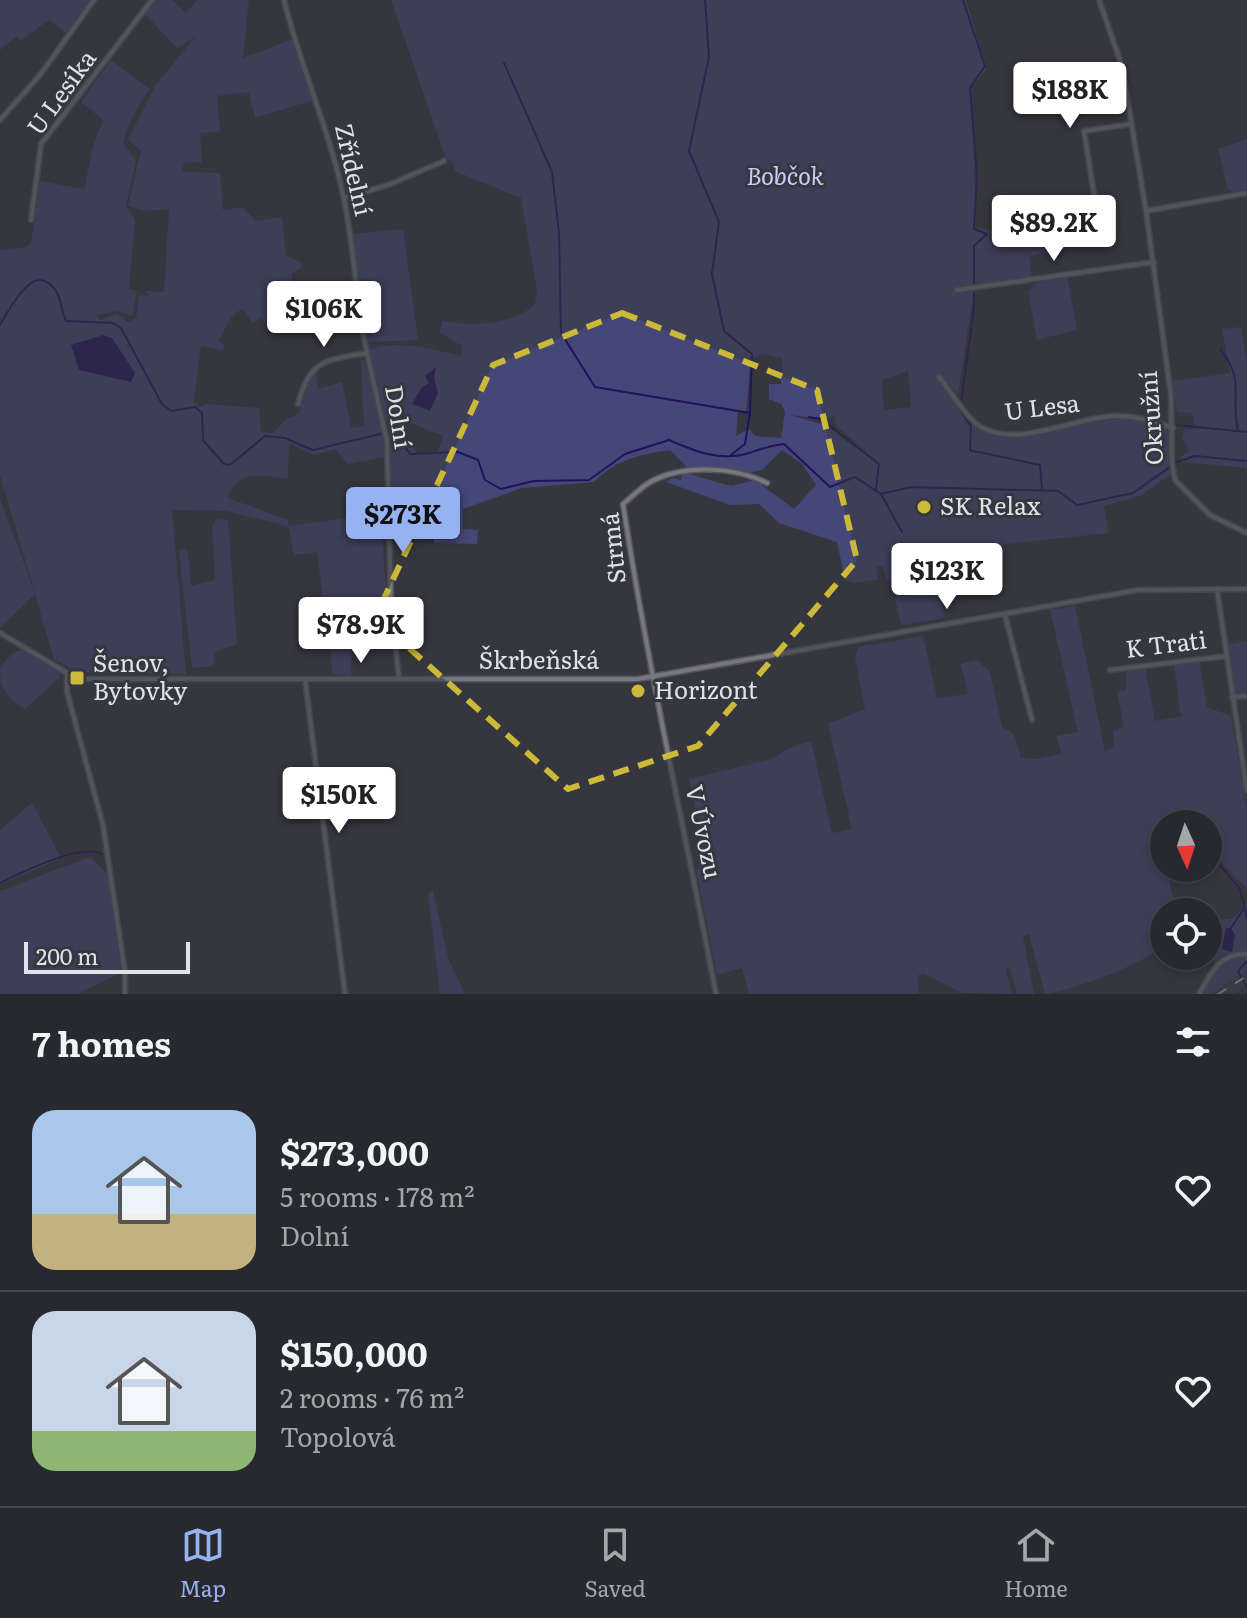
<!DOCTYPE html>
<html lang="en">
<head>
<meta charset="utf-8">
<style>
  :root { --surface:#28292e; --page:#34353a; --text:#f1f3f6; --muted:#a5a6aa; --line:#44454a; --accent:#95b2f1 }
  body { margin:0; font-family:Literata,serif; background:var(--page); color:var(--text); height:100vh; display:flex; flex-direction:column; font-size:30px; white-space:nowrap }
  * { box-sizing:border-box; margin:0 }
  p { font-size:26px; color:var(--muted) }
  .icon { flex:none; width:44px; height:44px; fill:none; stroke:currentColor; stroke-width:2; stroke-linecap:round; stroke-linejoin:round }
  .map { position:relative; height:994px; overflow:hidden }
  .details { display:flex; flex-direction:column; background:var(--surface); flex:1 }
  .details>* { flex:none }
  .needle { width:52px; rotate:177deg }
  .tools { position:absolute; left:1150px; top:810px; display:grid; gap:16px }
  .tools a { display:grid; place-items:center; width:72px; height:72px; border-radius:50%; background:var(--surface); box-shadow:0 4px 12px #0003,0 0 0 2px var(--line); font-size:40px }
  .scale { position:absolute; left:24px; bottom:20px; width:166px; box-sizing:border-box; padding-left:8px; border:4px solid #e1e2e7; border-top:0; font-size:22px; line-height:28px; white-space:nowrap; color:#e1e2e7; -webkit-text-stroke:6px #36373e; paint-order:stroke }
  .price { position:absolute; translate:-50% -68px; padding:0 18px; border-radius:8px; background:#fff; color:#222; font-size:26px; line-height:52px; filter:drop-shadow(0 2px 4px #0008) }
  .price::after { content:''; position:absolute; left:50%; top:48px; width:24px; height:18px; margin-left:-12px; background:inherit; clip-path:polygon(0 0,100% 0,50% 100%) }
  .price.selected { background:var(--accent); color:#111 }
  ul { padding:0; list-style:none }
  li { display:flex; align-items:center; gap:24px; height:200px; padding:0 32px }
  li+li { border-top:2px solid var(--line) }
  li span { display:grid; place-items:center; flex:none; width:224px; height:160px; border-radius:24px; color:#555 }
  li>.icon { margin-inline-start:auto }
  span .icon { width:96px; height:96px; fill:#fffc; stroke-width:1 }
  li b { font-size:34px }
  h2 { display:flex; justify-content:space-between; align-items:center; height:96px; padding:0 32px; font-size:34px }
  .dock { display:flex; justify-content:space-around; align-items:center; height:112px; border-top:2px solid var(--line); background:var(--surface); font-size:22px; color:var(--muted) }
  .dock a { display:grid; justify-items:center; gap:4px }
  .dock .selected { color:var(--accent) }
  .map>svg:first-child { display:block }
  .built { fill:#3f414e }
  .green { fill:#454778; fill-rule:evenodd }
  .water { fill:#1f135e }
  .lines { fill:none; stroke-linecap:round; stroke-linejoin:round }
  .stream { stroke:#1f135e; stroke-width:2 }
  .minor-casing { stroke:#55555b; stroke-width:7 }
  .minor { stroke:#76777f; stroke-width:4 }
  .rail { stroke:#b1b2b8; stroke-width:2; stroke-dasharray:10 10; stroke-linecap:butt }
  .marked { fill:none; stroke:#ccb938; stroke-width:6; stroke-dasharray:16 10; stroke-linejoin:round }
  .poi-dot { fill:#ccb938; stroke:#36373e; stroke-width:3 }
  .labels { text-anchor:middle; stroke-width:6; stroke-linejoin:round; paint-order:stroke }
  .street-label { font-size:24px; fill:#e1e2e7; stroke:#36373e }
  .park-label { font-size:24px; font-style:italic; fill:#c7cbf8; stroke:#36373e }
  .poi-label { font-size:24px; fill:#e1e2e7; stroke:#36373e; text-anchor:start }
</style>
</head>
<body>
<div class="map">
<svg width="1247" height="994" viewBox="0 0 1247 994">
  <rect width="100%" height="100%" fill="#36373e"/>
  <path class="built" d="M1247 970V986L1243 988 1234 994H1210Z"/>
  <path class="green" d="M0 0H90L68 34 49 20 21 40 17 36 0 50Z
    M154 0H172L186 13 197 0H249L243 58 293 39 315 97 314 100 255 118 249 92 217 96 220 131 200 133 202 162 184 163 182 172 220 173 223 210 242 207 256 221 282 217 286 256 301 262V268L291 274 298 312 287 314V331L271 333 260 317 253 323 242 309C229 316 226 327 219 341L225 346 222 350 201 346 194 402 201 407 205 404 259 408 261 432 273 433 285 420 299 414 308 378 316 370 318 389 342 382 351 428 364 426 361 360 370 363 369 350C399 339 431 349 461 356L462 346 439 332 443 320C467 328 517 324 535 304L537 291 521 198 455 171 453 162 446 158 391 0H966L987 69 972 87 976 228 988 229 990 240 1028 231 1058 217 1065 248 1029 256 1032 280 982 286 973 296 958 394 942 377 936 378 958 403 967 425 971 424C1032 463 1110 391 1171 433V474L1140 496 1104 506 1109 533 989 546 955 556 956 564 946 569 953 578 944 580 939 586 945 618 901 625 891 581H887L883 566 876 567 878 579 855 583 845 580 837 542 779 523 759 504 730 505 666 482 672 478 681 480 682 472 731 486 755 480 794 509 816 485 802 464 782 450 762 470 748 473 687 467 670 450C638 455 617 459 594 482L522 488 463 509V529L478 530 477 544 434 543 433 531 391 528V443L387 428H392L418 453 438 451 443 436 401 419 395 424 386 421 382 406 384 457 348 464 336 449 314 455 289 443 288 479C261 476 238 468 228 498L288 520 289 526 382 513 384 569 391 628 366 636 361 606 357 604 360 635 352 640 351 675 333 674 317 552 294 555 288 526 226 511 172 510 186 674 81 672 54 660 35 594 0 628V499L35 593 0 475V250L26 247 31 243 40 181 84 189 93 147 103 120 81 102 111 60 150 89 132 117 123 142 136 161 126 205 135 220 129 289 137 291 132 316 119 311 95 315 101 320 117 313 128 322 136 318 139 295 149 296 145 291 164 292 169 209 144 211 128 206 141 151 128 139 155 86 196 36 177 48 145 14ZM764 354 782 358 781 384H769V399L781 404 785 412 781 438 755 436 749 429 736 436 738 411H746L751 358ZM908 371 911 407 884 410 882 380ZM790 415 825 419 834 415 836 426 867 451 863 453 825 425Z
    M1247 139V191L1234 193 1228 189 1218 149Z
    M403 229 418 340 368 342 359 305 377 304 373 280 357 279 352 234Z
    M1067 276 1077 330 1037 340 1028 291 1037 283Z
    M1241 327 1247 362V468L1182 462 1181 457 1189 451 1182 438 1185 429H1225L1194 426 1192 413 1177 412 1172 381 1230 373 1222 329Z
    M216 519 228 520 237 644 215 652 213 666 192 668 179 551 184 548 188 552 191 586 215 580 212 526Z
    M1075 606 1105 751 1114 747 1113 732 1124 726 1117 692 1126 690V669L1145 667 1155 721 1184 716 1180 713 1174 663 1199 660 1207 707 1231 716 1247 809V889L1208 847V824H1164V868H1203L1168 877 1175 907 1163 911C1165 924 1166 938 1158 948 1145 964 1067 992 1045 994L1029 934 1023 936 1034 994H1017L1010 968 1006 969 1012 994 962 993 923 973 917 976 919 994H749L742 968 717 975 696 870 708 866 689 779 772 759 790 748 811 741 832 833 852 829 828 724 865 709 855 658 858 647 923 636 937 698 968 694 961 664 977 660 990 672 1002 727 1014 734 1021 758 1038 759 1061 754 1057 736 1078 732 1050 610Z
    M1247 641V694L1233 692 1227 645Z
    M23 649 56 668 60 677 25 709C6 697 0 689 0 667L13 653Z
    M32 803 61 858 0 885V830Z
    M90 857 108 875 121 973 77 994H0V891Z
    M433 890 448 958 465 994H440L428 894Z
    M1247 905V952L1226 954 1215 961 1208 945V927L1216 919H1232Z
    M1237 956H1247V970L1210 994H1200L1221 962Z"/>
  <path class="water" d="M103 335 112 338 135 373 131 382 79 370 71 345Z
    M436 367 434 379 438 393 430 411 412 404 422 387 429 383 425 376Z
    M1226 928H1231L1235 935 1232 952 1222 949Z"/>
  <g class="lines">
    <path class="stream" d="M705 0 709 57 689 151 719 222 712 274 724 331 752 354 750 413 745 444 731 455
      M963 0 985 66 970 88 977 176 974 229 987 234 974 246V308L960 410 971 426 970 450 977 452
      M504 63 552 172 559 233 561 333 595 387 750 413
      M0 325C10 309 34 258 56 291 62 300 61 311 66 321L113 323 121 328 162 404 171 411 195 407 202 413 203 440 224 464 230 465 265 436 285 438 313 450 393 431 410 454 458 452 478 460 485 480 501 489 534 481 589 480 625 454 669 440C694 451 718 461 746 454 759 450 770 445 784 444L830 487 855 477 881 494 912 487 1058 491 1077 505 1133 493 1177 462 1195 456 1247 461
      M1220 349C1246 381 1230 396 1238 431
      M809 417 821 419 879 464 876 489
      M1177 425 1247 432
      M979 452 1040 465 1042 489
      M881 494 902 532
      M1210 853 1240 889 1247 918
      M0 883C23 872 79 843 102 854
      M1231 928 1245 907
      M1247 961 1238 971 1247 988"/>
    <defs>
      <path id="minor" d="M284 0C300 66 329 128 343 195 355 247 355 301 367 353
        M1099 0 1122 66 1146 211 1171 396 1172 463 1175 480 1210 515 1247 533
        M0 120 40 75 94 0
        M1094 194 1084 131 1131 124
        M344 198 388 185 444 161
        M1146 211 1247 193
        M31 220 41 144 152 0
        M957 290 1154 262
        M939 377C951 391 963 414 978 425 1013 450 1075 418 1112 416 1134 415 1153 420 1173 428
        M298 404C310 360 324 360 367 353L387 442 391 602 399 679
        M1217 589 1247 791
        M1005 615 1032 720
        M0 633 67 673 85 679H638L1138 590 1247 589
        M1110 670 1227 656
        M67 673V692L103 825 125 973V994
        M305 679 345 994
        M1232 697 1247 696
        M716 994C685 831 648 669 623 504 632 497 642 486 652 481 685 464 735 467 767 483
        M1199 994C1212 972 1218 954 1247 954"/>
    </defs>
    <use href="#minor" class="minor-casing"/>
    <use href="#minor" class="minor"/>
    <path class="rail" d="M1218 994 1247 976"/>
  </g>
  <path d="M0 0H1247V994H0ZM622 313 817 390 857 560 698 746 568 789 375 618 493 365Z" fill="#36373e" fill-opacity=".55" fill-rule="evenodd"/>
  <path class="marked" d="M622 313 817 390 857 560 698 746 568 789 375 618 493 365Z"/>
  <g class="poi-dot">
    <circle cx="924" cy="507" r="8"/>
    <rect x="69" y="670" width="16" height="16" rx="4"/>
    <circle cx="638" cy="691" r="8"/>
  </g>
  <g class="labels">
    <g class="street-label">
      <text transform="translate(62 93) rotate(-54)" y="8">U Lesíka</text>
      <text transform="translate(353 170) rotate(77)" y="8">Zřídelní</text>
      <text transform="translate(1042 408) rotate(-7)" y="8">U Lesa</text>
      <text transform="translate(398 417) rotate(81)" y="8">Dolní</text>
      <text transform="translate(1152 418) rotate(-94)" y="8">Okružní</text>
      <text transform="translate(614 548) rotate(-96)" y="8">Strmá</text>
      <text transform="translate(1166 645) rotate(-7)" y="8">K Trati</text>
      <text x="539" y="669">Škrbeňská</text>
      <text transform="translate(703 832) rotate(78)" y="8">V Úvozu</text>
    </g>
    <g class="park-label">
      <text x="785" y="185">Bobčok</text>
    </g>
    <g class="poi-label">
      <text x="940" y="515">SK Relax</text>
      <text x="93" y="672">Šenov,<tspan x="93" dy="28">Bytovky</tspan></text>
      <text x="654" y="699">Horizont</text>
    </g>
  </g>
</svg>
<div class="tools">
<a><svg class="needle" viewBox="-14 -14 28 28"><path d="M0-13l5 13h-10z" fill="#e53935"/><path d="M0 13l5-13h-10z" fill="#a5a6aa"/></svg></a>
<a><svg class="icon" aria-label="locate" viewBox="0 0 24 24"><circle cx="12" cy="12" r="6"/><path d="M12 2v4M12 18v4M2 12h4M18 12h4"/></svg></a>
</div>
<div class="scale">200 m</div>
<b class="price" style="left:1070px;top:130px">$188K</b>
<b class="price" style="left:1054px;top:263px">$89.2K</b>
<b class="price" style="left:324px;top:349px">$106K</b>
<b class="price selected" style="left:403px;top:555px">$273K</b>
<b class="price" style="left:947px;top:611px">$123K</b>
<b class="price" style="left:361px;top:665px">$78.9K</b>
<b class="price" style="left:339px;top:835px">$150K</b>
</div>
<section class="details">
<h2>7 homes<svg class="icon" aria-label="filters" viewBox="0 0 24 24"><path d="M4 7h16M4 17h16"/><circle cx="9" cy="7" r="2"/><circle cx="15" cy="17" r="2"/></svg></h2>
<ul>
<li><span style="background:linear-gradient(#a9c7e8 65%,#c2b280 0)"><svg class="icon" aria-label="home" viewBox="0 0 24 24"><path d="M3 11l9-7 9 7M6 9v11h12V9"/></svg></span><div><b>$273,000</b><p>5 rooms · 178 m²</p><p>Dolní</p></div><svg class="icon" aria-label="heart" viewBox="0 0 24 24"><path d="M12 20l-8-8c-3-5 5-10 8-4 3-6 11-1 8 4z"/></svg></li>
<li><span style="background:linear-gradient(#c9d6e8 75%,#8fb573 0)"><svg class="icon" aria-label="home" viewBox="0 0 24 24"><path d="M3 11l9-7 9 7M6 9v11h12V9"/></svg></span><div><b>$150,000</b><p>2 rooms · 76 m²</p><p>Topolová</p></div><svg class="icon" aria-label="heart" viewBox="0 0 24 24"><path d="M12 20l-8-8c-3-5 5-10 8-4 3-6 11-1 8 4z"/></svg></li>
</ul>
</section>
<nav class="dock">
<a class="selected"><svg class="icon" aria-label="map" viewBox="0 0 24 24"><path d="M3 6l6-2 6 2 6-2v14l-6 2-6-2-6 2zM9 4v14M15 6v14"/></svg>Map</a>
<a><svg class="icon" aria-label="saved" viewBox="0 0 24 24"><path d="M7 4h10v16l-5-4-5 4z"/></svg>Saved</a>
<a><svg class="icon" aria-label="home" viewBox="0 0 24 24"><path d="M3 11l9-7 9 7M6 9v11h12V9"/></svg>Home</a>
</nav>
</body>
</html>
